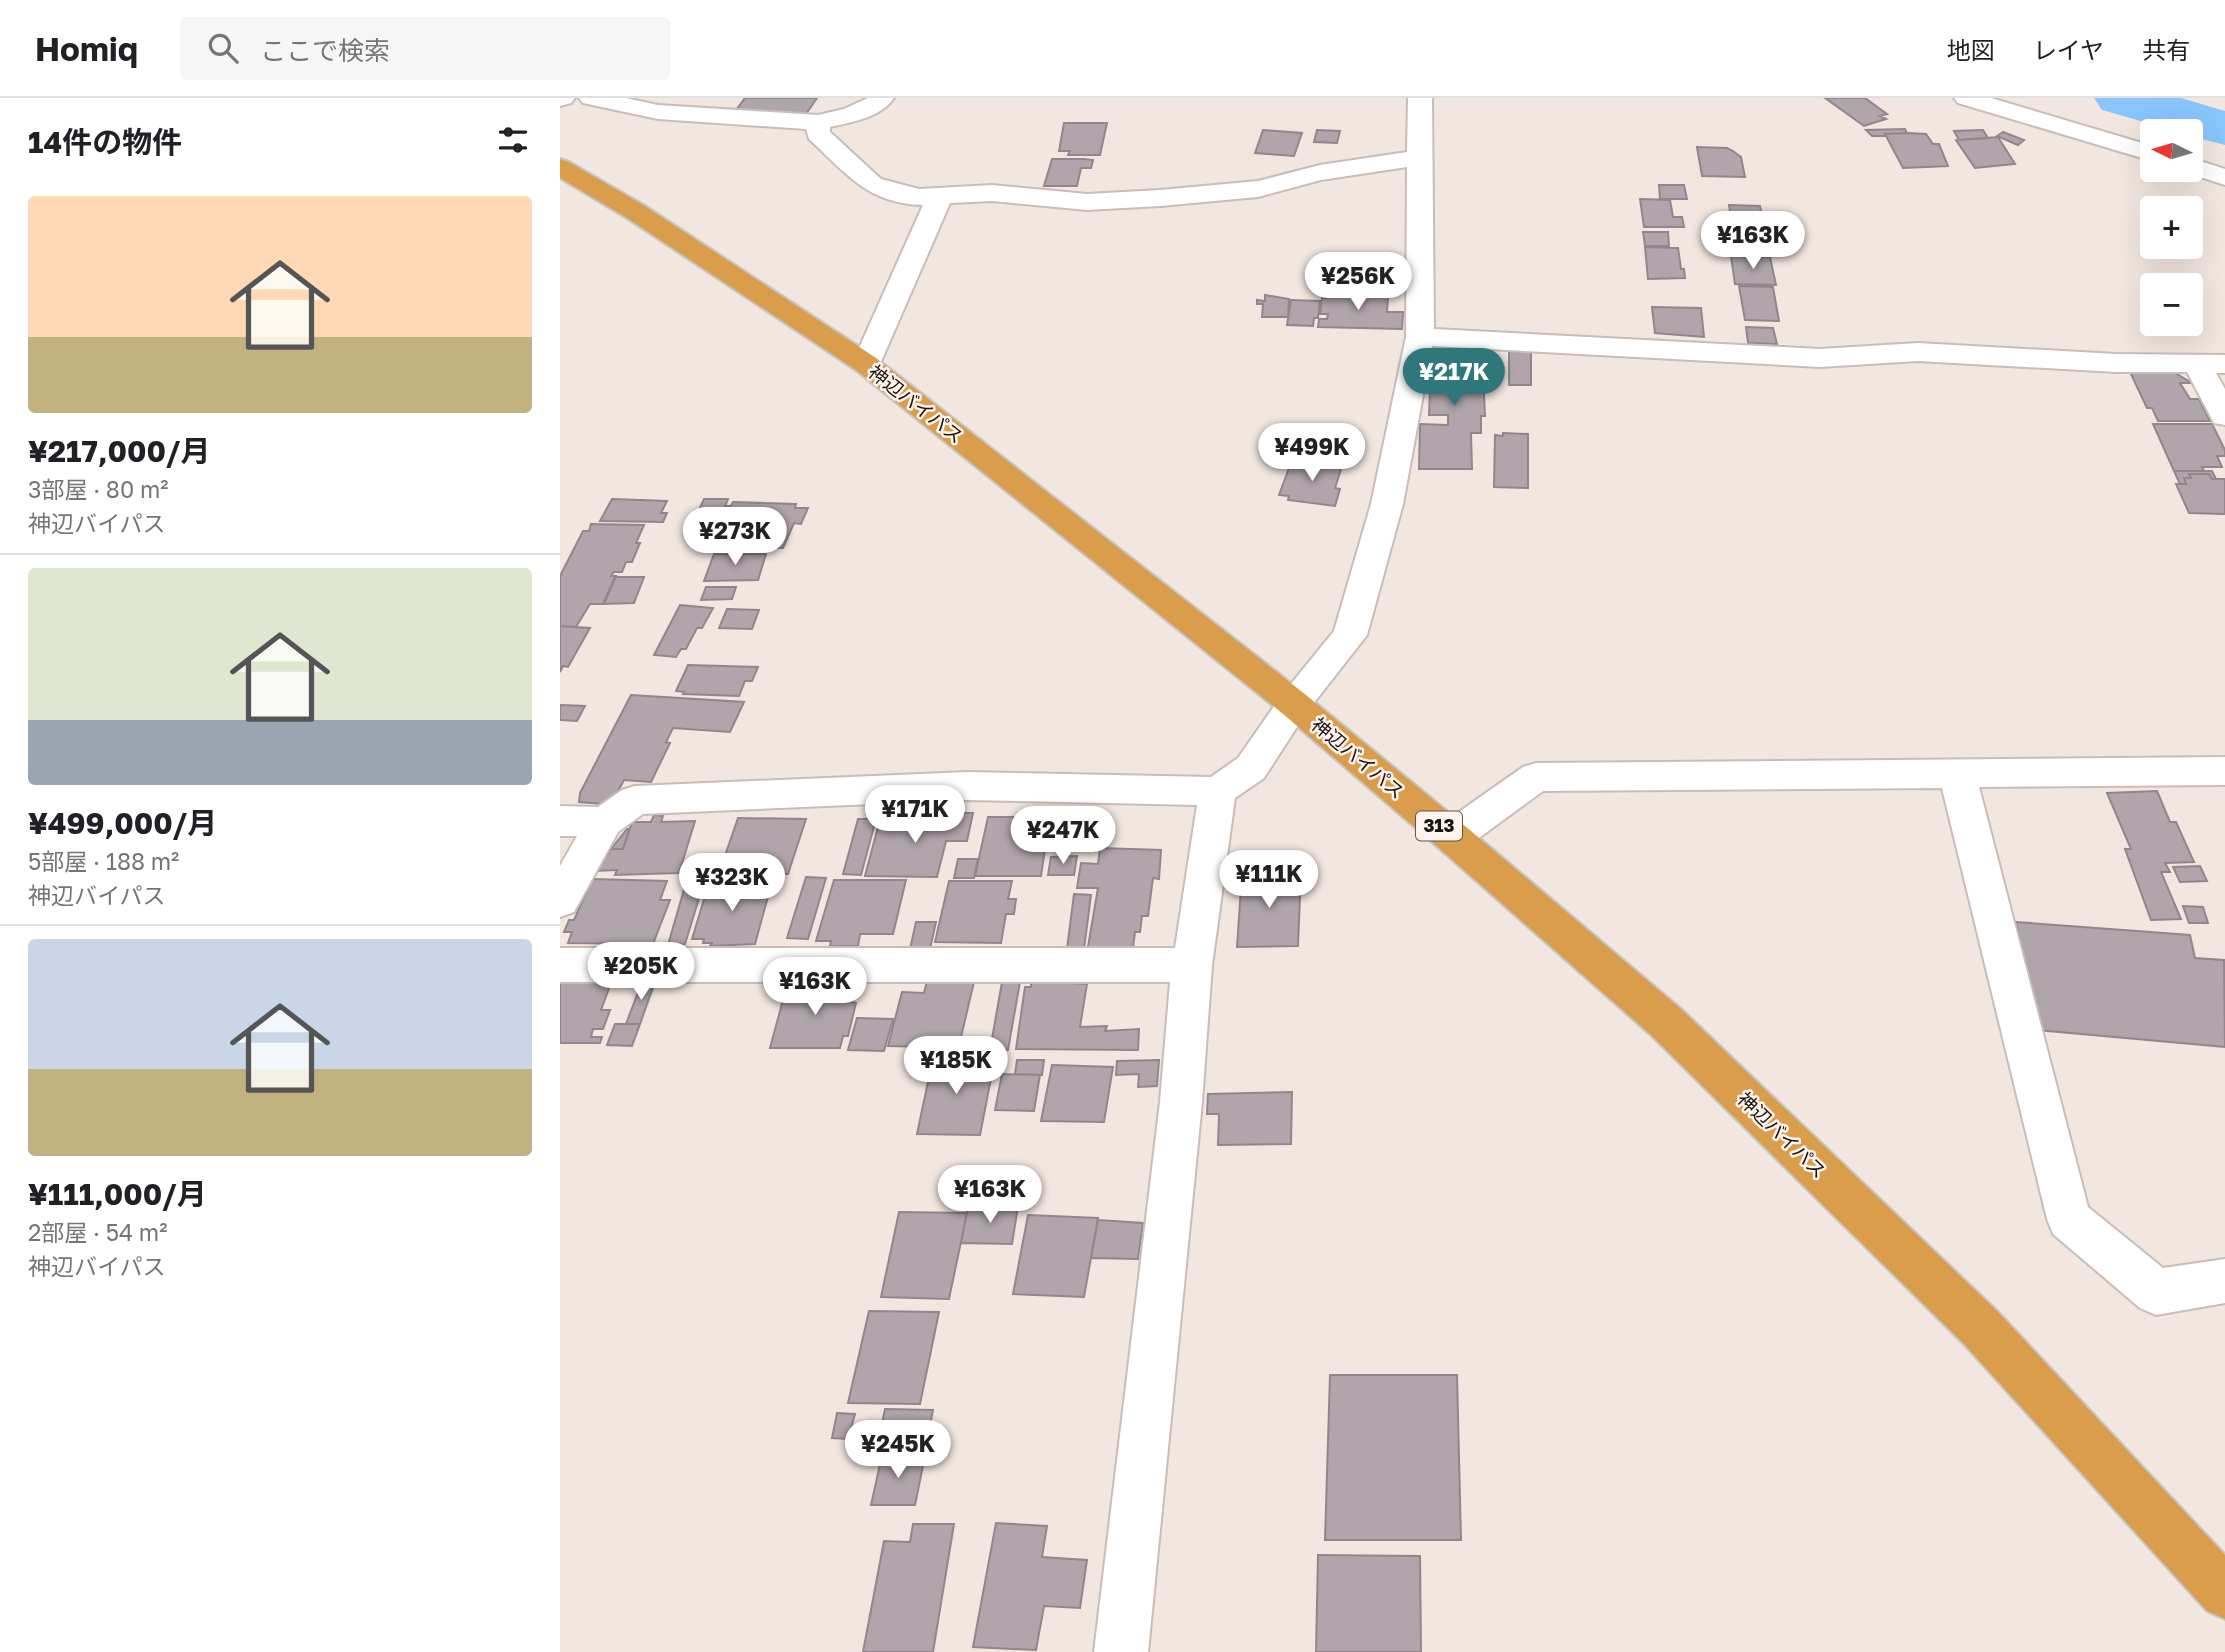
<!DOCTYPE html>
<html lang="ja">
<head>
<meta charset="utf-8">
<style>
  :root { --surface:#fff; --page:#f6f6f6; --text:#202124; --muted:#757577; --line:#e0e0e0; --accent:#2e787b }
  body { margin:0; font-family:"Golos Text","Noto Sans JP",sans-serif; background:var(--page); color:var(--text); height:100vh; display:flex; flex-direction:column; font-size:26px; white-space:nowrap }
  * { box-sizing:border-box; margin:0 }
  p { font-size:23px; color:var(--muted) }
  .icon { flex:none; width:38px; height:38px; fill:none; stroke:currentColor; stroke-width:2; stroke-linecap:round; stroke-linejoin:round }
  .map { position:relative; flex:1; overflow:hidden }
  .details { display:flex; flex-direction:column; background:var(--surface); width:560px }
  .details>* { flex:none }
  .needle { width:46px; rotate:275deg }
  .controls { position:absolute; left:1580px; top:21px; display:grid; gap:14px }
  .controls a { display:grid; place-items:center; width:63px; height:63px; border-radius:7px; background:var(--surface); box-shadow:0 7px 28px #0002; font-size:35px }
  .price { position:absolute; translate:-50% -60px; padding:0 16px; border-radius:24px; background:#fff; color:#222; font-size:23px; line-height:46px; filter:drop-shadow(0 2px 4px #0008) }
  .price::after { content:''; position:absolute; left:50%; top:42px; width:21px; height:16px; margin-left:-10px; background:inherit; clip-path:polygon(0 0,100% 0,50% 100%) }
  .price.selected { background:var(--accent); color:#fff }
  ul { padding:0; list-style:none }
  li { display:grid; align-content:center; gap:14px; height:371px; padding:0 28px }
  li+li { border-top:2px solid var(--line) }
  li span { display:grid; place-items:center; height:217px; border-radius:7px; color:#555 }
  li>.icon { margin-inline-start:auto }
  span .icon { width:126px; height:126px; fill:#fffc; stroke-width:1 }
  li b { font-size:30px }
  h2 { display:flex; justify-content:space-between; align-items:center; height:84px; padding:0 28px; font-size:30px }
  header { display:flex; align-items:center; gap:42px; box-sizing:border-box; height:98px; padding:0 35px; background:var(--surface); border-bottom:2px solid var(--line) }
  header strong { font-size:33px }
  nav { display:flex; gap:38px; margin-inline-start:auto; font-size:24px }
  .search { width:490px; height:63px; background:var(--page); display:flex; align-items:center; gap:18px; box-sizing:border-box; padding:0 24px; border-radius:7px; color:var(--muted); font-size:26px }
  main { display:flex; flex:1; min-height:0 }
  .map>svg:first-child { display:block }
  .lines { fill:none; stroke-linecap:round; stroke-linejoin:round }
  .river { fill:#89c6fe; fill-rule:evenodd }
  .building { fill:#b0a5ab; stroke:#91868c; stroke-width:2 }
  .street-casing { stroke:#c8bdb8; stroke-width:4 }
  .highway-casing { stroke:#c7c6c6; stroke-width:4 }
  .street { fill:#fff; fill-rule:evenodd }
  .highway { fill:#da9d4c; fill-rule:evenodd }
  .labels { text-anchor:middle; stroke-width:5; stroke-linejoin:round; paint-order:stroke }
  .shield { fill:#fff3ee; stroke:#5d5653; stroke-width:2 }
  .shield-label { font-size:18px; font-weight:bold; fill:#171311 }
  .street-label { font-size:19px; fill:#171311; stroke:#fff3ee }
</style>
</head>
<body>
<header>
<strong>Homiq</strong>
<div class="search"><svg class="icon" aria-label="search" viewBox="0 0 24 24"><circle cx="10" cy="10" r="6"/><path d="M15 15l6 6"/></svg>ここで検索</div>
<nav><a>地図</a><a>レイヤ</a><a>共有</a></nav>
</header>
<main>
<section class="details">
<h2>14件の物件<svg class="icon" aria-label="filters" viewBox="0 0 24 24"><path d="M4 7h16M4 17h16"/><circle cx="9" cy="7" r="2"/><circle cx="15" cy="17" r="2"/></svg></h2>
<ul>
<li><span style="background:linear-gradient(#ffd9b3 65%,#c2b280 0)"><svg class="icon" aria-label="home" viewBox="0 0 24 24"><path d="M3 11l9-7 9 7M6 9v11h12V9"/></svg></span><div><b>¥217,000/月</b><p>3部屋 · 80 m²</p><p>神辺バイパス</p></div></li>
<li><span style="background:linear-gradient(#dfe7d0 70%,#9aa5b1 0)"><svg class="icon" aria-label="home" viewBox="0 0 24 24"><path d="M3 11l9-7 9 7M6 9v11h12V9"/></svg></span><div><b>¥499,000/月</b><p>5部屋 · 188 m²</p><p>神辺バイパス</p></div></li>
<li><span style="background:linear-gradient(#c9d6e8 60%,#c2b280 0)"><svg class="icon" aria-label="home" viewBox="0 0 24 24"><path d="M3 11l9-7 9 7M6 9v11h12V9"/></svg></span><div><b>¥111,000/月</b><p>2部屋 · 54 m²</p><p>神辺バイパス</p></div></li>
</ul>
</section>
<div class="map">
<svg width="1665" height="1554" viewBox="0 0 1665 1554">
  <rect width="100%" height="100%" fill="#f2e6e0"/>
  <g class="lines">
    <path class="river" d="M1534 0H1621L1665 13V47L1631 38V33H1616L1542 12Z"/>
  </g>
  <path class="building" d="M185 0H257L246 16 176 12Z
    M1265 0H1305L1327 16 1320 18 1326 21 1304 28Z
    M504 25H547L540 57H508L510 53H499Z
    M1345 31 1347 35 1325 36 1326 38H1312L1306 32Z
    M703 32 742 35 734 58 695 55Z
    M757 32 780 33 777 45 754 44Z
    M1423 32 1428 40 1399 42 1394 33Z
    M1443 34 1464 42 1458 47 1437 38Z
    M1348 35 1366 36 1373 46H1379L1388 68 1343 70 1325 36Z
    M1438 39 1455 66 1415 70 1396 42Z
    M1137 49 1167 50 1173 53 1181 59 1185 79 1142 78Z
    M492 61H524L533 62 531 70H521L517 88H484Z
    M1099 87H1124L1127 101H1100Z
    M1080 101 1110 102 1113 119H1122L1124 129H1084Z
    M1169 107 1200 108 1206 138 1174 137Z
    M1083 134H1108L1109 148H1085Z
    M1085 149 1118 150 1121 171H1124L1125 180 1088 181Z
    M1171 158 1210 159 1216 187 1175 186Z
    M1179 188 1213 189 1219 223 1185 222Z
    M769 193 803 194 802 199H828L827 214H843L842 231 758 229 759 221H767L768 216H760L762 200H768Z
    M705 197 729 201 728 219H702L703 206H697V202L705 203Z
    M731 202 760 203 758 220H754L753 228 727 227Z
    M1092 209 1141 210 1144 239 1095 235Z
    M1186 229 1213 230 1217 246 1188 245Z
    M889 251 933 252V268H930V273H923L925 318H921V335H911L912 371H859L860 326 888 327V317H869L870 292H864L865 280H870L871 254 889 255Z
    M949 252 971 253V287H949Z
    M1570 274 1615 275 1632 285H1620L1630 301H1639L1650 323H1598L1592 310H1587Z
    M1593 326H1652L1665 352V358H1657L1662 369H1642L1644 373H1614Z
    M943 335 968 336V390L934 389 935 337 943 338Z
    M732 362 782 368 775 390 780 391 775 408 728 402 729 398 719 397Z
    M1614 373H1652L1656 381H1652L1649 376H1629L1631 380H1624L1626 386H1620Z
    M1629 376H1649L1652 381H1665V416L1629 415 1616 386H1626L1624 380H1631Z
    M52 401 107 403 101 415H107L103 424 40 423Z
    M144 401H168L165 408H171L173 404 236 406 235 410H248L241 426 234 425 223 450 159 448 161 444H144L148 435 129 434Z
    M31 426 84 427 76 445H80L72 464H66L62 474H54L51 478H56L44 506H30L16 529 0 528V478L23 433H29Z
    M154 456H206L198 482 144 483Z
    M55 479H84L74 505 43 506Z
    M146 489H176L172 501 141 502Z
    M120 507 153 510 142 530H137L126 551H121L116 559 94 557Z
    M167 511 199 512 192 531 159 530Z
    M0 528 30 530 8 569 3 568 0 574Z
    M128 567 198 569 192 583H185L179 598 123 596 124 594 116 593Z
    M71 597 184 604 170 634 113 630 106 644 110 645 91 684 64 682 56 697 43 706 19 704 20 695Z
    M0 607 25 608 17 623 0 622Z
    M1597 693 1610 724H1616L1634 764 1605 765 1610 774H1601L1621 821 1591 822 1565 751H1571L1547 695Z
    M396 715H413L407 743H386L377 779 305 778 319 725 341 726 344 719 395 720Z
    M94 717 103 718 101 724 135 723 119 775 55 777 57 772 36 773 51 751H63L72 724H91Z
    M428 719H490L488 738 497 737 495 752 485 751 481 778H415Z
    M178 720 246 721 228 776 159 775Z
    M298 721H316L301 777 283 776Z
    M67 731H69L63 751H51Z
    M540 750 601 752 599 781 593 780 588 818H582L580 834H575L573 850 528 849 538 790H517L521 765 538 766Z
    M517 758 514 777H488L491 759Z
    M398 761H418L414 780H394Z
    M1640 768 1647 783 1620 784 1613 769Z
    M741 774 738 848 677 849 682 775Z
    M246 779 266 780 248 841 227 840Z
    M32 781 107 783 100 802H110L93 846 8 845 12 834H4L9 822H14Z
    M274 782H346L333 836H300L298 848H270L271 843H256Z
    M389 783H452L448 801H456L454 816H446L441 845 375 844Z
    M212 784 195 846 150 848 152 845H143L144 841H132L149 785Z
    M143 787 125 846 108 847 125 788Z
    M514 796 531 797 524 851H507Z
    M1623 808 1643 809 1648 825H1629Z
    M356 824H376L370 851H350Z
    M1456 824 1630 837 1635 860 1664 862 1665 949 1477 932Z
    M83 881H96L80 926H66Z
    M367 883 414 884 401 939H420L418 950 328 948 342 894 364 895Z
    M471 883 527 886 520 929 547 928 545 933 579 931 578 952 456 951 465 889H471Z
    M442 884H460L448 952H430Z
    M0 885H51L41 912H50L43 931H33L31 939H42L40 945H0Z
    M227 887H296L292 904 296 905 288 938H283L280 950H210Z
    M297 920 333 921 324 953 288 952Z
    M55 926H80L72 948 47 947Z
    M373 960H435L420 1037 357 1036Z
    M457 962H484L482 977 455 976Z
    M599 962 597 988 578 989 579 976 556 977 557 963Z
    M492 967 553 969 544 1024 481 1023Z
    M442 976 480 977 474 1013 435 1012Z
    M732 994 731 1046 658 1047 659 1016H647L648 996Z
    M408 1108H458L452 1146 401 1145Z
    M339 1114 407 1115 389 1201 321 1199Z
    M468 1117 538 1120 524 1199 453 1196Z
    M538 1122 583 1125 578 1161 531 1160Z
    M309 1213 379 1214 360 1306 288 1305Z
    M770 1277H897L901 1442H765Z
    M325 1311 373 1312 365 1355 316 1354Z
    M277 1315 295 1316 288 1341 272 1340Z
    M322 1357 365 1358 355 1407H311Z
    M436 1425 487 1428 482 1459 527 1462 520 1510 484 1508 476 1552 413 1549Z
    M353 1426H394L373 1554H303L324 1443 350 1444Z
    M758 1457 860 1458 861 1554H756Z"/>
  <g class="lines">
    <defs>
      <path id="street" d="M0 0H15L11 5 0 8Z
        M19 0H66L98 7 258 17 284 11 308 0H334C320 20 292 24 270 29V34L321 81 359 91 432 87 527 96 600 92 698 83 760 67 847 54 848 0H872L874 231 1260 251 1358 245 1556 256 1665 257V275H1656L1665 291V327L1654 325 1627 274H1556L1358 263 1260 269 872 248 843 406 807 537 746 615 704 680 675 700 652 867 642 1004 588 1554H534L600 1004 610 884H0V850H615L637 707 407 702 83 716 58 734 14 814 0 819V768L17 738H0V708L38 709 62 692 75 688 407 674 651 679 678 660 722 597 774 533 811 406 846 239 847 69 761 82 698 99 600 108 527 112 432 103 390 105 320 266 316 272 306 275 296 272 292 266 363 107C308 106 286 75 249 41L246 31 98 21 23 5Z
        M1394 0H1431L1592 48V63L1398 5Z
        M1631 60 1665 71V87L1622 73 1631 72Z
        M1665 659V687L1419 689 1528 1109 1603 1170 1665 1161V1205L1596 1217 1580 1210 1493 1136 1487 1121 1382 690 983 693 905 750 892 754 879 750 873 739 879 728 963 669 976 665Z"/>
      <path id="highway" d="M0 61 9 64 85 108 316 260 746 597 905 728 1121 911 1438 1214 1665 1457V1521L1647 1513 1404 1246 1091 937 879 750 722 615 296 272 67 120 0 80Z"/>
    </defs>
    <use href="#street" class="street-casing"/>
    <use href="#highway" class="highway-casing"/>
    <use href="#street" class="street"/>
    <use href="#highway" class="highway"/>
  </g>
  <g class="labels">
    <rect class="shield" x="856" y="713.5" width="46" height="29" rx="5"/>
    <g class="shield-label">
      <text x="879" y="734">313</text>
    </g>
    <g class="street-label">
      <text transform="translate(356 306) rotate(38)" y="7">神辺バイパス</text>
      <text transform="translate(798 660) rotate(40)" y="7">神辺バイパス</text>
      <text transform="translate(1222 1037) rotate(44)" y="7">神辺バイパス</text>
    </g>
  </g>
</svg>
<div class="controls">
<a><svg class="needle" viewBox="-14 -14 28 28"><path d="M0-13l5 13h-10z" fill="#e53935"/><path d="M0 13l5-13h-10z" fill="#757577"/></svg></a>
<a>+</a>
<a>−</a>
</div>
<b class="price" style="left:1193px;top:173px">¥163K</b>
<b class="price" style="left:798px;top:214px">¥256K</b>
<b class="price selected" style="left:894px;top:310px">¥217K</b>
<b class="price" style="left:752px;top:385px">¥499K</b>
<b class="price" style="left:175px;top:469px">¥273K</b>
<b class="price" style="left:355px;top:747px">¥171K</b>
<b class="price" style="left:503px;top:768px">¥247K</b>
<b class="price" style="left:709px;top:812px">¥111K</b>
<b class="price" style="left:172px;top:815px">¥323K</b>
<b class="price" style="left:81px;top:904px">¥205K</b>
<b class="price" style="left:255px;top:919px">¥163K</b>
<b class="price" style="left:396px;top:998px">¥185K</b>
<b class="price" style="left:430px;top:1127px">¥163K</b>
<b class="price" style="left:338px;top:1382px">¥245K</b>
</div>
</main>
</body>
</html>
